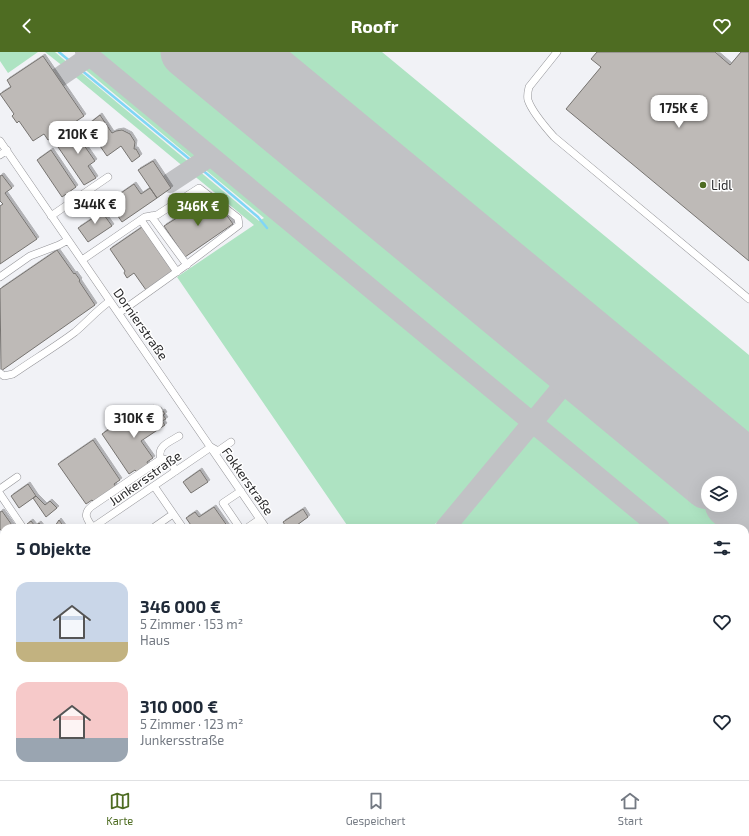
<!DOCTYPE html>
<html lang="de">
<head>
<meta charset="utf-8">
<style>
  :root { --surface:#fff; --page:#f6f6f7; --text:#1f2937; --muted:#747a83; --line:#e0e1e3; --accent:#4e6c22 }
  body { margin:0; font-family:"Exo 2",sans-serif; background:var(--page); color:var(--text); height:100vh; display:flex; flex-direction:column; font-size:15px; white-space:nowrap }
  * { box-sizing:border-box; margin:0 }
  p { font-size:13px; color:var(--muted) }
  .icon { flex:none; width:22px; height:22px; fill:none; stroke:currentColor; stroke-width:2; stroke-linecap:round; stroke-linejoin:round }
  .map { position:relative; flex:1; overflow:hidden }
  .details { position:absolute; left:0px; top:472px; width:749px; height:256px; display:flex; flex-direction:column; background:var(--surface); border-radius:12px 12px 0 0; box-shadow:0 4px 16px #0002 }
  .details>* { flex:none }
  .fabs { position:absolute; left:701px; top:424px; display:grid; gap:8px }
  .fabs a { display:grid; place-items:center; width:36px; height:36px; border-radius:50%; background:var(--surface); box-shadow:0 4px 16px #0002; font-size:20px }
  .price { position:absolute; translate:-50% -34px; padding:0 9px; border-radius:8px; background:#fff; color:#222; font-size:13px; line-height:26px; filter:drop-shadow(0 1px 2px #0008) }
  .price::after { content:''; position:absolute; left:50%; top:24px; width:12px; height:9px; margin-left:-6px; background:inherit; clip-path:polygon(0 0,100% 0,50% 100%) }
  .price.on { background:var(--accent); color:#fff }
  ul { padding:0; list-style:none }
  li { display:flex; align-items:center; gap:12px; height:100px; padding:0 16px }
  li span { display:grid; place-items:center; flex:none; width:112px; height:80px; border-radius:12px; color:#555 }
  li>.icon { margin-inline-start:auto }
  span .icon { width:48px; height:48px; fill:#fffc; stroke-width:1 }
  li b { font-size:17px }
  h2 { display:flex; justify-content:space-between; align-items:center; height:48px; padding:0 16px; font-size:17px }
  header { display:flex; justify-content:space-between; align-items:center; height:52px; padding:0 16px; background:var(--accent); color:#fff; font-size:18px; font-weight:700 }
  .dock { display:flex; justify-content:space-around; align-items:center; height:56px; border-top:1px solid var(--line); background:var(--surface); font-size:11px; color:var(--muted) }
  .dock a { display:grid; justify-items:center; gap:2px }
  .dock .on { color:var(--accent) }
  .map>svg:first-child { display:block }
  .green { fill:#aee3c2 }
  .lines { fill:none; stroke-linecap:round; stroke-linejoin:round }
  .stream { stroke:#80d6f6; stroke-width:2.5 }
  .taxiway { stroke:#c1c2c5; stroke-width:20 }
  .runway { stroke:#c1c2c5; stroke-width:51 }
  .building { fill:#bebab7; stroke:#777471; filter:url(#shadow) }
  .minor-casing { stroke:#949498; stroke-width:8 }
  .minor { stroke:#fff; stroke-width:7 }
  .poi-dot { fill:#4e6c22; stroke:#fff; stroke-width:1.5 }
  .labels { text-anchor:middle; stroke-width:3; stroke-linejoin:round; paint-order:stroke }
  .poi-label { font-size:13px; fill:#2a2a2c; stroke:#fff; text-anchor:start }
  .street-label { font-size:13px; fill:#2a2a2c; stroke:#fff }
</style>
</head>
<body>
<header><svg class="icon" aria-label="back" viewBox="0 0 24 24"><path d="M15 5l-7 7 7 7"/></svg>Roofr<svg class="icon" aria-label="heart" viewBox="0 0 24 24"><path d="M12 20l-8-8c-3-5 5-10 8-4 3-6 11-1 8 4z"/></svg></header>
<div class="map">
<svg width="749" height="728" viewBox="0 0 749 728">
  <defs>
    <filter id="shadow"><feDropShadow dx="2" dy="-2" stdDeviation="0" flood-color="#0004"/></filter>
  </defs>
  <rect width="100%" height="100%" fill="#f1f2f6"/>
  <path class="green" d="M0 0H38L8 21 0 9Z
    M45 0H55L69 12 64 15Z
    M94 0H165L558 325 530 360Z
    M207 0H382L749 303V449L730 433V431H727Z
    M89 10 202 104 195 109 82 15Z
    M78 18 191 112 185 116 72 22Z
    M209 110 519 366V373L440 468 430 476H349L177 225 254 173 192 122 198 118 259 169 264 166 202 115Z
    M572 337 708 449V453H712L740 476H669L543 371Z
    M539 383 652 476H457L533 384Z
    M745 480 749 483V542L745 539Z
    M745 553 749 556V636L745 639Z
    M268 724H304L301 728H271Z
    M483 724H543L537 728H486Z"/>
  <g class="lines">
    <path class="stream" d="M59 0 72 11
      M80 17 193 110
      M200 116 238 148 258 165 267 176"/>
    <path class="taxiway" d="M85 0 660 476
      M58 26 90 4
      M170 131 211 104
      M445 476 600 289
      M745 546 749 550
      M745 646 749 643
      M248 724 251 728
      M570 724 573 728
      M665 724 667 728
      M722 724 725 728
      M348 728 353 724
      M542 728 548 724"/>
    <path class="runway" d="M186 0 708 432
      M250 0 749 413
      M730 451 749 466"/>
  </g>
  <path class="building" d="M597 0H715L730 13 741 0H749V209L566 57 601 15 591 7Z
    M43 4 84 64 48 88 44 82 33 89 19 69 17 71 12 64 14 62 0 42 11 35 7 28Z
    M100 63 112 81 116 79 122 78 130 82 135 90 134 97H136L140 104 132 110 121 94 107 104 86 74Z
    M82 74 87 81 79 86 95 109 88 114 96 126 84 133 56 92Z
    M51 98 76 135 62 145 37 108Z
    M153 109 171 136 157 146 138 118Z
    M2 123 12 136 5 141 37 187 0 212V154L3 152 0 149V124Z
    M134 132 141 142 150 136 157 146 122 170 108 150Z
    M204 147 213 159 220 154 233 172 185 205 164 174 180 164 182 166 194 158 192 155Z
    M97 153 112 174 88 190 78 176 93 166 89 159Z
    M142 175 173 220 146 238 134 221 127 226 124 221 125 219 110 197Z
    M57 198 74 222 75 221 80 228 79 229 95 253 1 319 0 237Z
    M152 355 155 359 159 357 161 360 163 359 165 362 163 363 166 367 162 369 165 373 141 389 153 406 147 410 148 413 137 420 135 418 129 422 102 382 125 366 129 371Z
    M93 388 120 428 114 432 116 435 94 450 92 448 86 452 58 412Z
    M200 418 208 430 191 441 183 430Z
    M28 432 36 444 19 456 11 444Z
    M36 444 45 453 50 449 57 456 46 465 33 446Z
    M214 455 228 475 227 476H193L186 466 195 460 199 465Z
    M303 457 308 465 293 476H287L283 470Z
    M2 459 14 476H4V486L2 483 4 482 0 477V460Z
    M59 468 65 476H52L55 474Z
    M31 469 35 474 39 471 43 476H29L27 472Z
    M745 699 749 705V728H737L734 724H745Z
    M12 724H37L31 728H15Z
    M171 724H230L233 728H174Z"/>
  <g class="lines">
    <defs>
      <path id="minor" d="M557 0 529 35C528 39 527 44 528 48 532 60 546 76 554 85L749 247
        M0 89 266 476
        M0 103 7 98
        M51 164 108 125
        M151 164 187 213
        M141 168 177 220
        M82 208 145 165 157 163 199 136 238 166 239 173 182 216 119 261
        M0 225 30 204 59 193 68 188
        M0 321 4 324 13 322C33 308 55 295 75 280 87 270 97 258 110 249
        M211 395 218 399 231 390
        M161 407C156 394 170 390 179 384
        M154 434 183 476
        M0 437 17 425
        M0 442 23 476
        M92 476 211 395
        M93 476C87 467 82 462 92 454L161 407C169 406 172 413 176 419
        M153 476 173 462
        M240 476 223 451 241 439
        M247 476 260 467
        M0 500 4 506
        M0 540 4 537
        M0 606 4 612
        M81 724 84 728
        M137 724 140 728
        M448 724 451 728"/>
    </defs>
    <use href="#minor" class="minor-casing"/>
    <use href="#minor" class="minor"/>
  </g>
  <circle class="poi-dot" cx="703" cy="133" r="4"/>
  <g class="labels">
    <g class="poi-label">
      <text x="711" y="138">Lidl</text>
    </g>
    <g class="street-label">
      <text transform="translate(141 272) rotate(55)" y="5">Dornierstraße</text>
      <text transform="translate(145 426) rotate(-35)" y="5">Junkersstraße</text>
      <text transform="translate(248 429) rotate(55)" y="5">Fokkerstraße</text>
    </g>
  </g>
</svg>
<div class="fabs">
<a><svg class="icon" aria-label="layers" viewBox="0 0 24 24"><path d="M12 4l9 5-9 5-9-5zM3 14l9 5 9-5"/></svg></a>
</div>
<b class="price" style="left:679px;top:77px">175K €</b>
<b class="price" style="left:78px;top:103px">210K €</b>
<b class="price" style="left:95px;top:173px">344K €</b>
<b class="price on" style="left:198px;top:175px">346K €</b>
<b class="price" style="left:134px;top:387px">310K €</b>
<section class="details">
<h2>5 Objekte<svg class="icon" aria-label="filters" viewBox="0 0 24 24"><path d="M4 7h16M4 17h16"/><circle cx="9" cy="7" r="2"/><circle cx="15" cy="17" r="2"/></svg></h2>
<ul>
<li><span style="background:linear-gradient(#c9d6e8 75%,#c2b280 0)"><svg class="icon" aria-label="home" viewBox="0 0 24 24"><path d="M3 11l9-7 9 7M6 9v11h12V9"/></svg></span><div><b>346 000 €</b><p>5 Zimmer · 153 m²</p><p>Haus</p></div><svg class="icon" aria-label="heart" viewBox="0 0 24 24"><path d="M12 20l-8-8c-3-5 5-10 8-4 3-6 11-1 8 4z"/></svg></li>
<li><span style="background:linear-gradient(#f6c9c9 70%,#9aa5b1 0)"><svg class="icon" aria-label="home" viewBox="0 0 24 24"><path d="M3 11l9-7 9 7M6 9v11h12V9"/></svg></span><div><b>310 000 €</b><p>5 Zimmer · 123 m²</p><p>Junkersstraße</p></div><svg class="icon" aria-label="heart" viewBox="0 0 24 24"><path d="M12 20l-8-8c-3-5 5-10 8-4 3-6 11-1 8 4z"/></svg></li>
</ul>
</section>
</div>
<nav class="dock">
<a class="on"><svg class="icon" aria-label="map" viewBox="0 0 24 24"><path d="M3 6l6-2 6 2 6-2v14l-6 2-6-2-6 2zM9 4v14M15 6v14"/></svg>Karte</a>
<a><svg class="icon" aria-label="saved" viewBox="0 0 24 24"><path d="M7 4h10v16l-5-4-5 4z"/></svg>Gespeichert</a>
<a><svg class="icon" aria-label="home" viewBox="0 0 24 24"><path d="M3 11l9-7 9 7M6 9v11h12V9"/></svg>Start</a>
</nav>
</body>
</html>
